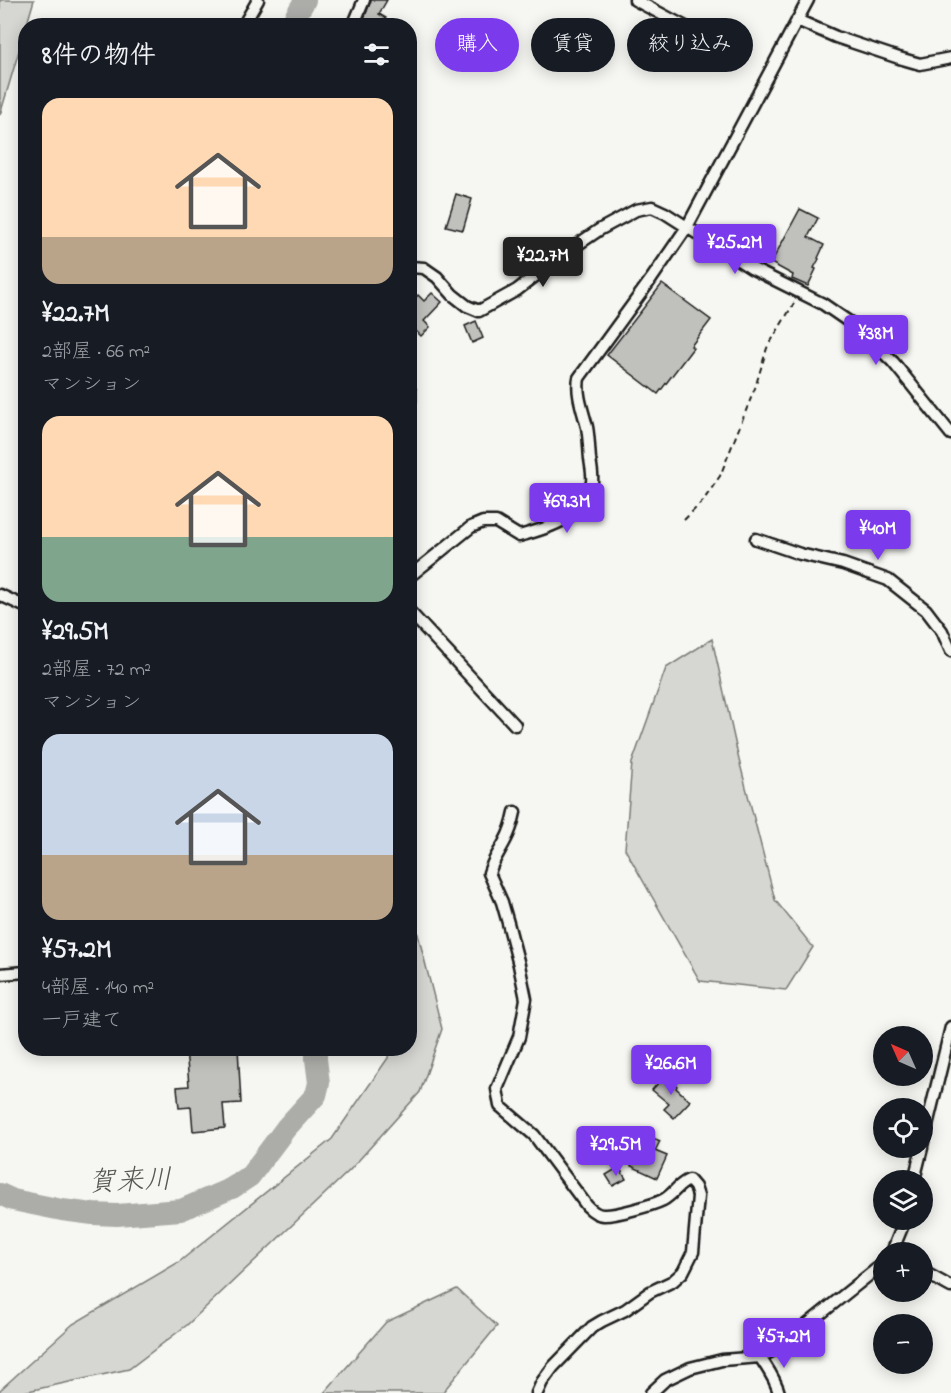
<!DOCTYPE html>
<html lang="ja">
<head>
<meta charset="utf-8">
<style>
  :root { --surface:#171b24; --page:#242831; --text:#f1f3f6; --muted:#9ea1a6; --accent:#7c3aed }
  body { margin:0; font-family:"Indie Flower","Klee One",sans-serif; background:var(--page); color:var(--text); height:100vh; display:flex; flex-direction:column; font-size:22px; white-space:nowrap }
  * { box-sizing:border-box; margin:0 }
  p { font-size:20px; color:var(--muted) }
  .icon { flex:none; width:33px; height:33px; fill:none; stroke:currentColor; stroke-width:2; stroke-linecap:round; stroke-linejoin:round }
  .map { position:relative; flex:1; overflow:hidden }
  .panel { position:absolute; left:18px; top:18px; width:399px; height:1038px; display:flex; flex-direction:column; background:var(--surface); border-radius:24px; box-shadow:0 3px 15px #0003 }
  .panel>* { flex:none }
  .top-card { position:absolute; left:435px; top:18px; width:426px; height:54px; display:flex; gap:12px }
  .needle { width:39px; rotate:315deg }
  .buttons { position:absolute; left:873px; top:1026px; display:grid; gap:12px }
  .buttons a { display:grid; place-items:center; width:60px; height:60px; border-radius:50%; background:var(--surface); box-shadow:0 3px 15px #0003; font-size:30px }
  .price { position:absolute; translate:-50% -51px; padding:0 14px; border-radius:6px; background:var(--accent); color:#fff; font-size:20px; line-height:39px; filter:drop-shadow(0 2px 3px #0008) }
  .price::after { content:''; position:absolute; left:50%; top:36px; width:18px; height:14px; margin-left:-9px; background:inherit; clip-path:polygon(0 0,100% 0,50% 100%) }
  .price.selected { background:#222; color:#fff }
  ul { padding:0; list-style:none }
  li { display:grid; align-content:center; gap:12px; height:318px; padding:0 24px }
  li span { display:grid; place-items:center; height:186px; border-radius:18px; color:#555 }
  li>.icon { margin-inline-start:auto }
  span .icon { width:108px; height:108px; fill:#fffc; stroke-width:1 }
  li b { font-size:26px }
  h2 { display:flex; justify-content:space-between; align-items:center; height:72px; padding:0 24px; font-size:26px }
  .chip { padding:0 21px; border-radius:27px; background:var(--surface); box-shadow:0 3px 15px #0003; font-size:21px; line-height:54px }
  .chip.selected { background:var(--accent); color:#fff }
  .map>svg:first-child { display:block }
  .green { fill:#d6d6d2; stroke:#797977; stroke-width:1.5 }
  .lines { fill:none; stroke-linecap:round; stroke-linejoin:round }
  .river { stroke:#acaca9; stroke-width:22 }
  .building { fill:#c0c0bd; stroke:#1c1c1c; stroke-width:1.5 }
  .street-casing { stroke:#1c1c1c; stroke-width:15 }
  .path { stroke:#1c1c1c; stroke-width:2; stroke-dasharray:6 4.5; stroke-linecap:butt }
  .street { stroke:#f6f6f2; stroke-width:10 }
  .labels { text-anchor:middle; stroke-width:5; stroke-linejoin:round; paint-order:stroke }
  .water-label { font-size:28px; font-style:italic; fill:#565654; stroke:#f6f6f2 }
</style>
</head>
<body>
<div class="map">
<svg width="951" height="1393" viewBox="0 0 951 1393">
  <rect width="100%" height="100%" fill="#f6f6f2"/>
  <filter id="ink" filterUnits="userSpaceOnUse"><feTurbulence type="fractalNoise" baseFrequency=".0167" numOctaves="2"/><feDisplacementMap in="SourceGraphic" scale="12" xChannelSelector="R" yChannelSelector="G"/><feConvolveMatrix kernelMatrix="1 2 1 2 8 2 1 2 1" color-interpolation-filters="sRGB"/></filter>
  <g filter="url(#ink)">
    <path class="green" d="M0 0H34L0 115Z
      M712 639 739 760 775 900 813 947 786 990 700 981 625 849 632 763 666 668Z
      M410 903 442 1029 420 1092 350 1170 187 1325 129 1369 19 1393H0V1390L73 1324 179 1262 332 1139 388 1058 389 1049 410 1048Z
      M457 1289 497 1326 442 1393H324L386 1322Z"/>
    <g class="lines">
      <path class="river" d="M290 26 305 0
        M0 1194 13 1200 62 1210 93 1214 117 1215 181 1210 232 1188 250 1176 286 1128 316 1095 319 1083 316 1059V1048"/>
    </g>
    <path class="building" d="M371 0H387L379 14 386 18 382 26H370L363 22Z
      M456 194 472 199 463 230 446 226Z
      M800 209 818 218 808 237 824 245 818 258 819 259 814 268 816 269 808 286 792 279 793 275 771 263Z
      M662 284 711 320 691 346 693 348 658 394 607 355Z
      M432 293 442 302 424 321 430 327 421 336 410 325V303L418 295 424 301Z
      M476 321 483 338 472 343 465 326Z
      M186 1048H238L241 1103 223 1104 225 1128 193 1131 191 1107 179 1108 177 1087 189 1086Z
      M665 1075 677 1086 676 1088 690 1101 674 1118 664 1109 669 1104 652 1090Z
      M648 1136 660 1141 655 1151 667 1156 657 1178 631 1166 641 1144 644 1146Z
      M619 1167 626 1179 613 1186 606 1175Z"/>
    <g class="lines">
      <defs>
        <path id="street" d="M635 0 697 33
          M797 20 836 37 899 58 920 64 951 58
          M243 26 258 0
          M353 26 364 0
          M410 267 424 268 437 277 453 295 467 306 479 311 517 290 565 253 599 230 636 210 652 207 665 213 751 268 823 304 858 328 893 362 951 434
          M410 391V401
          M756 539 800 554 843 564 888 580 926 610 942 631 951 651
          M410 576 471 527 483 522H496L519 536C549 528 585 518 592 482 593 475 591 466 590 459 589 449 589 438 587 427 583 411 576 394 579 378L652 278 687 227 808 0
          M0 595 26 607
          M410 612 515 725
          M515 812C513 822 510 832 505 841 499 853 493 860 489 873L502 902 508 923 519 965 526 999 519 1037 497 1089 500 1106 534 1135 587 1206C591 1210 597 1215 603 1215 614 1216 653 1205 663 1200 674 1194 678 1184 689 1180L695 1187 698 1196 693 1252 683 1272 673 1281 650 1292 625 1310 602 1321 592 1327 553 1367 542 1382 537 1393
          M0 974 26 972
          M922 1146 951 1027
          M914 1180 922 1148
          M892 1252 905 1220
          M922 1271 951 1287
          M760 1357C767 1368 776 1380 779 1393
          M651 1393 665 1380 690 1368 722 1360 760 1357 778 1348 884 1263"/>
      </defs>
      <use href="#street" class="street-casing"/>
      <path class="path" d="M684 520 703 501 720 476 755 388 767 348 794 303"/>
      <use href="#street" class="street"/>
    </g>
  </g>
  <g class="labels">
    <g class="water-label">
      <text transform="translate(130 1179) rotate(-2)" y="10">賀来川</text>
    </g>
  </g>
</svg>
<div class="buttons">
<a><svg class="needle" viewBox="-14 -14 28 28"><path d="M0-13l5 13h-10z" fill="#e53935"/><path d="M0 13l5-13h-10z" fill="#9ea1a6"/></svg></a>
<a><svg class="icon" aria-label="locate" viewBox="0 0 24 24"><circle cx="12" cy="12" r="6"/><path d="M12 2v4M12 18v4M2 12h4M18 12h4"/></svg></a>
<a><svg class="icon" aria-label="layers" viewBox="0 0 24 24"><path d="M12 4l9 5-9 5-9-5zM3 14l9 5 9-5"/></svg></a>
<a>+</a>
<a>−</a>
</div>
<b class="price" style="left:735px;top:275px">¥25.2M</b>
<b class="price selected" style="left:543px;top:288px">¥22.7M</b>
<b class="price" style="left:876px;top:366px">¥38M</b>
<b class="price" style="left:567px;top:534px">¥69.3M</b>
<b class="price" style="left:878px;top:561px">¥40M</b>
<b class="price" style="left:671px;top:1096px">¥26.6M</b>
<b class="price" style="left:616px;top:1177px">¥29.5M</b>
<b class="price" style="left:784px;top:1369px">¥57.2M</b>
<div class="top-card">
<a class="chip selected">購入</a>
<a class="chip">賃貸</a>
<a class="chip">絞り込み</a>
</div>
<section class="panel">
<h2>8件の物件<svg class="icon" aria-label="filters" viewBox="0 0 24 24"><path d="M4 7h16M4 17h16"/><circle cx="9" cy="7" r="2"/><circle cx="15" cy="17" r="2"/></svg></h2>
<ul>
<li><span style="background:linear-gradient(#ffd9b3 75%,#b9a48a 0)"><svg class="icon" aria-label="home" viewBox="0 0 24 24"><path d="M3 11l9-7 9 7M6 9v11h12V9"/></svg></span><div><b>¥22.7M</b><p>2部屋 · 66 m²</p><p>マンション</p></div></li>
<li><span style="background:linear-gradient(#ffd9b3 65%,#7fa58c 0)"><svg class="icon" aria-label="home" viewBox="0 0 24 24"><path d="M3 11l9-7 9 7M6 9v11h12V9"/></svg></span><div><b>¥29.5M</b><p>2部屋 · 72 m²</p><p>マンション</p></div></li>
<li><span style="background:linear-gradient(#c9d6e8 65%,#b9a48a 0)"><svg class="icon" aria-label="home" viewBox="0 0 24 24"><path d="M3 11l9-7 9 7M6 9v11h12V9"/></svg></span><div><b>¥57.2M</b><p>4部屋 · 140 m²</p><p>一戸建て</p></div></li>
</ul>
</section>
</div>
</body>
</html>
